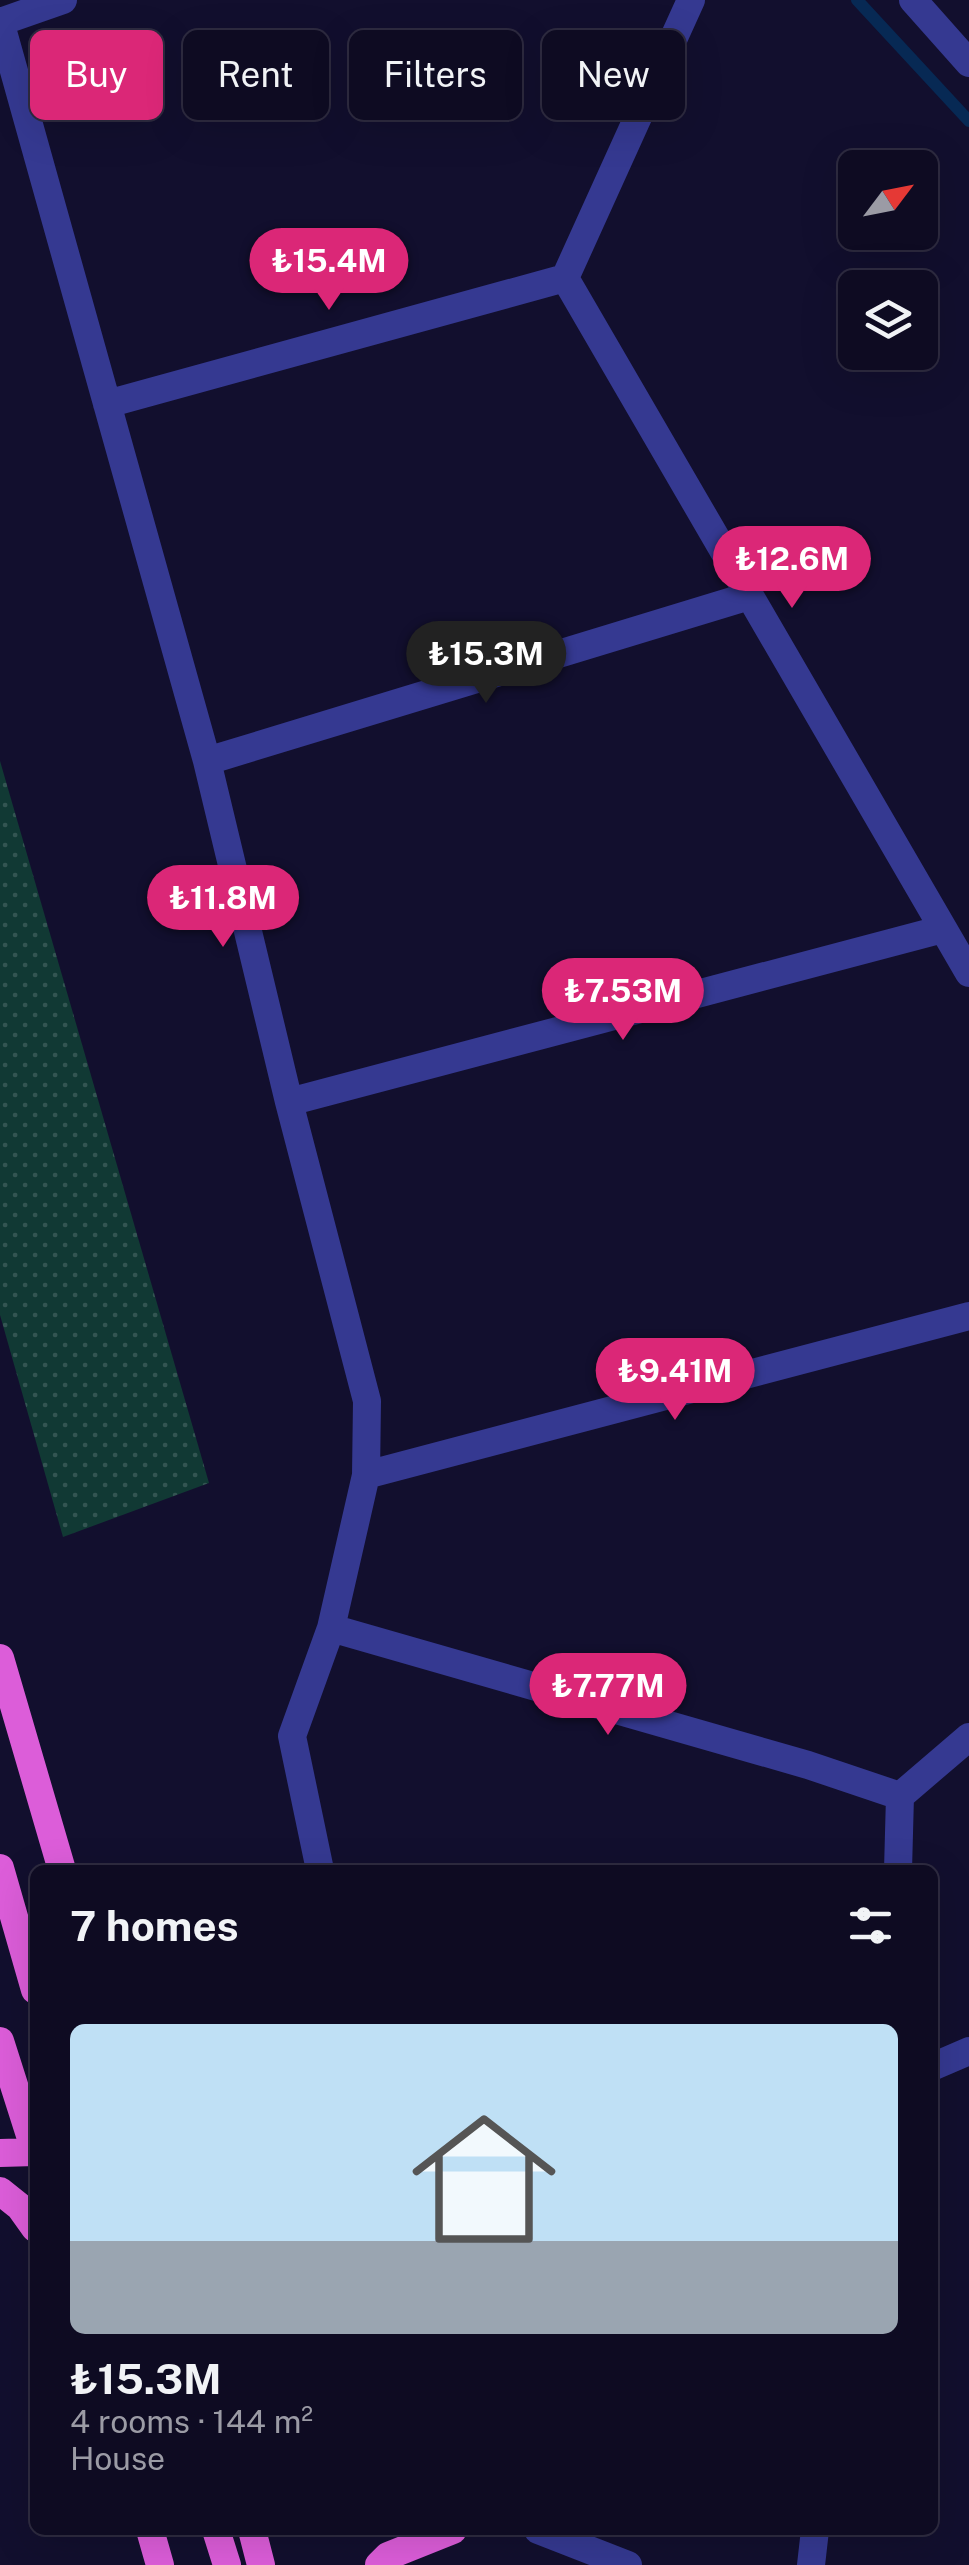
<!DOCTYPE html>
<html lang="en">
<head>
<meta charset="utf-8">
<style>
  :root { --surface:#0e0b22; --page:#17142a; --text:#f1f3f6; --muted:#9b9ba5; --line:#2e2b40; --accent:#db2777 }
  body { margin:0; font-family:"Public Sans",sans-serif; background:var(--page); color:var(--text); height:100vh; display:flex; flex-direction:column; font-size:38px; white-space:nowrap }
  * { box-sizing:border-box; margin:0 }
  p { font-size:32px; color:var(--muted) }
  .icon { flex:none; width:55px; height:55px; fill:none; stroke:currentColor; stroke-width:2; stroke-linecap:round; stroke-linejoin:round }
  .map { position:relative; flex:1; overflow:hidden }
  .drawer { position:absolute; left:30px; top:1865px; width:908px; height:670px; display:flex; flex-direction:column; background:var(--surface); border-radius:15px; box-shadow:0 10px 40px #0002,0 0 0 2px var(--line) }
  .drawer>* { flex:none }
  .banner { position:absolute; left:30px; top:30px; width:910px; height:90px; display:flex; gap:20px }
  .needle { width:65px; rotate:58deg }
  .fabs { position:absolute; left:838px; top:150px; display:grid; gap:20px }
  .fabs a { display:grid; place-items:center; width:100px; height:100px; border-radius:15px; background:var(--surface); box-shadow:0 10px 40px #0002,0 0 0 2px var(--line); font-size:50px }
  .price { position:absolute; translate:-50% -85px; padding:0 22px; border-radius:35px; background:var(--accent); color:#fff; font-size:32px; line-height:65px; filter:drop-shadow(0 2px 5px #0008) }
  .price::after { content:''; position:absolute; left:50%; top:60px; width:30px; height:22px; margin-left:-15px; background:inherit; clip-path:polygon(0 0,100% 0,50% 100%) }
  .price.active { background:#222; color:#fff }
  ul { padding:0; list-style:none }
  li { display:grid; align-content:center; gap:20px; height:530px; padding:0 40px }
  li span { display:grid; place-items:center; height:310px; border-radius:15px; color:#555 }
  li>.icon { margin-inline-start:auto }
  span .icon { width:180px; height:180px; fill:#fffc; stroke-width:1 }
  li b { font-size:42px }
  h2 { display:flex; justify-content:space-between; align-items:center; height:120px; padding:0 40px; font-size:42px }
  .tag { padding:0 35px; border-radius:15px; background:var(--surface); box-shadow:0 10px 40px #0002,0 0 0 2px var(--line); font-size:35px; line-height:90px }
  .tag.active { background:var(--accent); color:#fff }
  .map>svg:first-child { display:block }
  .park { fill:url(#park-dots) }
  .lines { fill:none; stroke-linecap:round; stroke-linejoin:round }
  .stream { stroke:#072954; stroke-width:12 }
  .minor { stroke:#353991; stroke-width:28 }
  .tertiary { stroke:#353991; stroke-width:28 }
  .trunk { stroke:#dc5dd9; stroke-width:28 }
</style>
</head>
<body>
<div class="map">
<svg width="969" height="2565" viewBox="0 0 969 2565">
  <defs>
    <pattern id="park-dots" width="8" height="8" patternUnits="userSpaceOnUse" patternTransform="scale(2.5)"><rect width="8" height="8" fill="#113934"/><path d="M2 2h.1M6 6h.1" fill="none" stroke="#335552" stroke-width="1.8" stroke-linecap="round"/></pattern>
  </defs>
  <rect width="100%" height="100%" fill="#120f2e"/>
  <path class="park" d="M0 761 209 1483 63 1537 0 1315Z"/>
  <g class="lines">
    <path class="stream" d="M857 0 969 121"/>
    <path class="minor" d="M913 0 969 63
      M0 21 207 761 289 1102 367 1401 366 1475 331 1628 292 1736 320 1870
      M0 22 63 0
      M565 278 969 973
      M565 278 691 0
      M107 404 565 278
      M207 761 749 596
      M289 1102 943 929
      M366 1475 969 1316
      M331 1628 808 1765 900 1796
      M898 1870 900 1796 969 1737
      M932 2067 969 2051
      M811 2565 815 2530"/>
    <path class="tertiary" d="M538 2530 628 2565"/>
    <path class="trunk" d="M0 1658 62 1870
      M0 1868 35 1990
      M0 2041 35 2151
      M0 2153 35 2152
      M0 2191 20 2207 35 2228
      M150 2530 160 2565
      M216 2530 227 2565
      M252 2530 261 2565
      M379 2565 388 2556 453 2530"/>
  </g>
</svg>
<div class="fabs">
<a><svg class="needle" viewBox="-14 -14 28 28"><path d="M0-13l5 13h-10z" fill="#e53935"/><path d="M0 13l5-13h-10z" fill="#9b9ba5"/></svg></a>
<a><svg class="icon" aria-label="layers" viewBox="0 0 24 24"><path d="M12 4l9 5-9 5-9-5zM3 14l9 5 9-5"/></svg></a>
</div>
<b class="price" style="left:329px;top:313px">₺15.4M</b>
<b class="price" style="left:792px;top:611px">₺12.6M</b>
<b class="price active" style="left:486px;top:706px">₺15.3M</b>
<b class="price" style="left:223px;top:950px">₺11.8M</b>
<b class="price" style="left:623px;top:1043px">₺7.53M</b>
<b class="price" style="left:675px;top:1423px">₺9.41M</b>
<b class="price" style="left:608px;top:1738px">₺7.77M</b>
<div class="banner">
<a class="tag active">Buy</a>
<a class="tag">Rent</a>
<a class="tag">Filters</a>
<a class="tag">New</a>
</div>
<section class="drawer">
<h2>7 homes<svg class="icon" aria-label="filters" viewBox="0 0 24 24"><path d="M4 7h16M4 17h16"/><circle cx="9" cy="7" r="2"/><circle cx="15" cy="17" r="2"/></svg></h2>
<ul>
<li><span style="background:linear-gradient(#bfe0f5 70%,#9aa5b1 0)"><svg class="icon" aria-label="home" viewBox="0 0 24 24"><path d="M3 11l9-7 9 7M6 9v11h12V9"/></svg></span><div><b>₺15.3M</b><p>4 rooms · 144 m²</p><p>House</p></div></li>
</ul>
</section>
</div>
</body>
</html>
